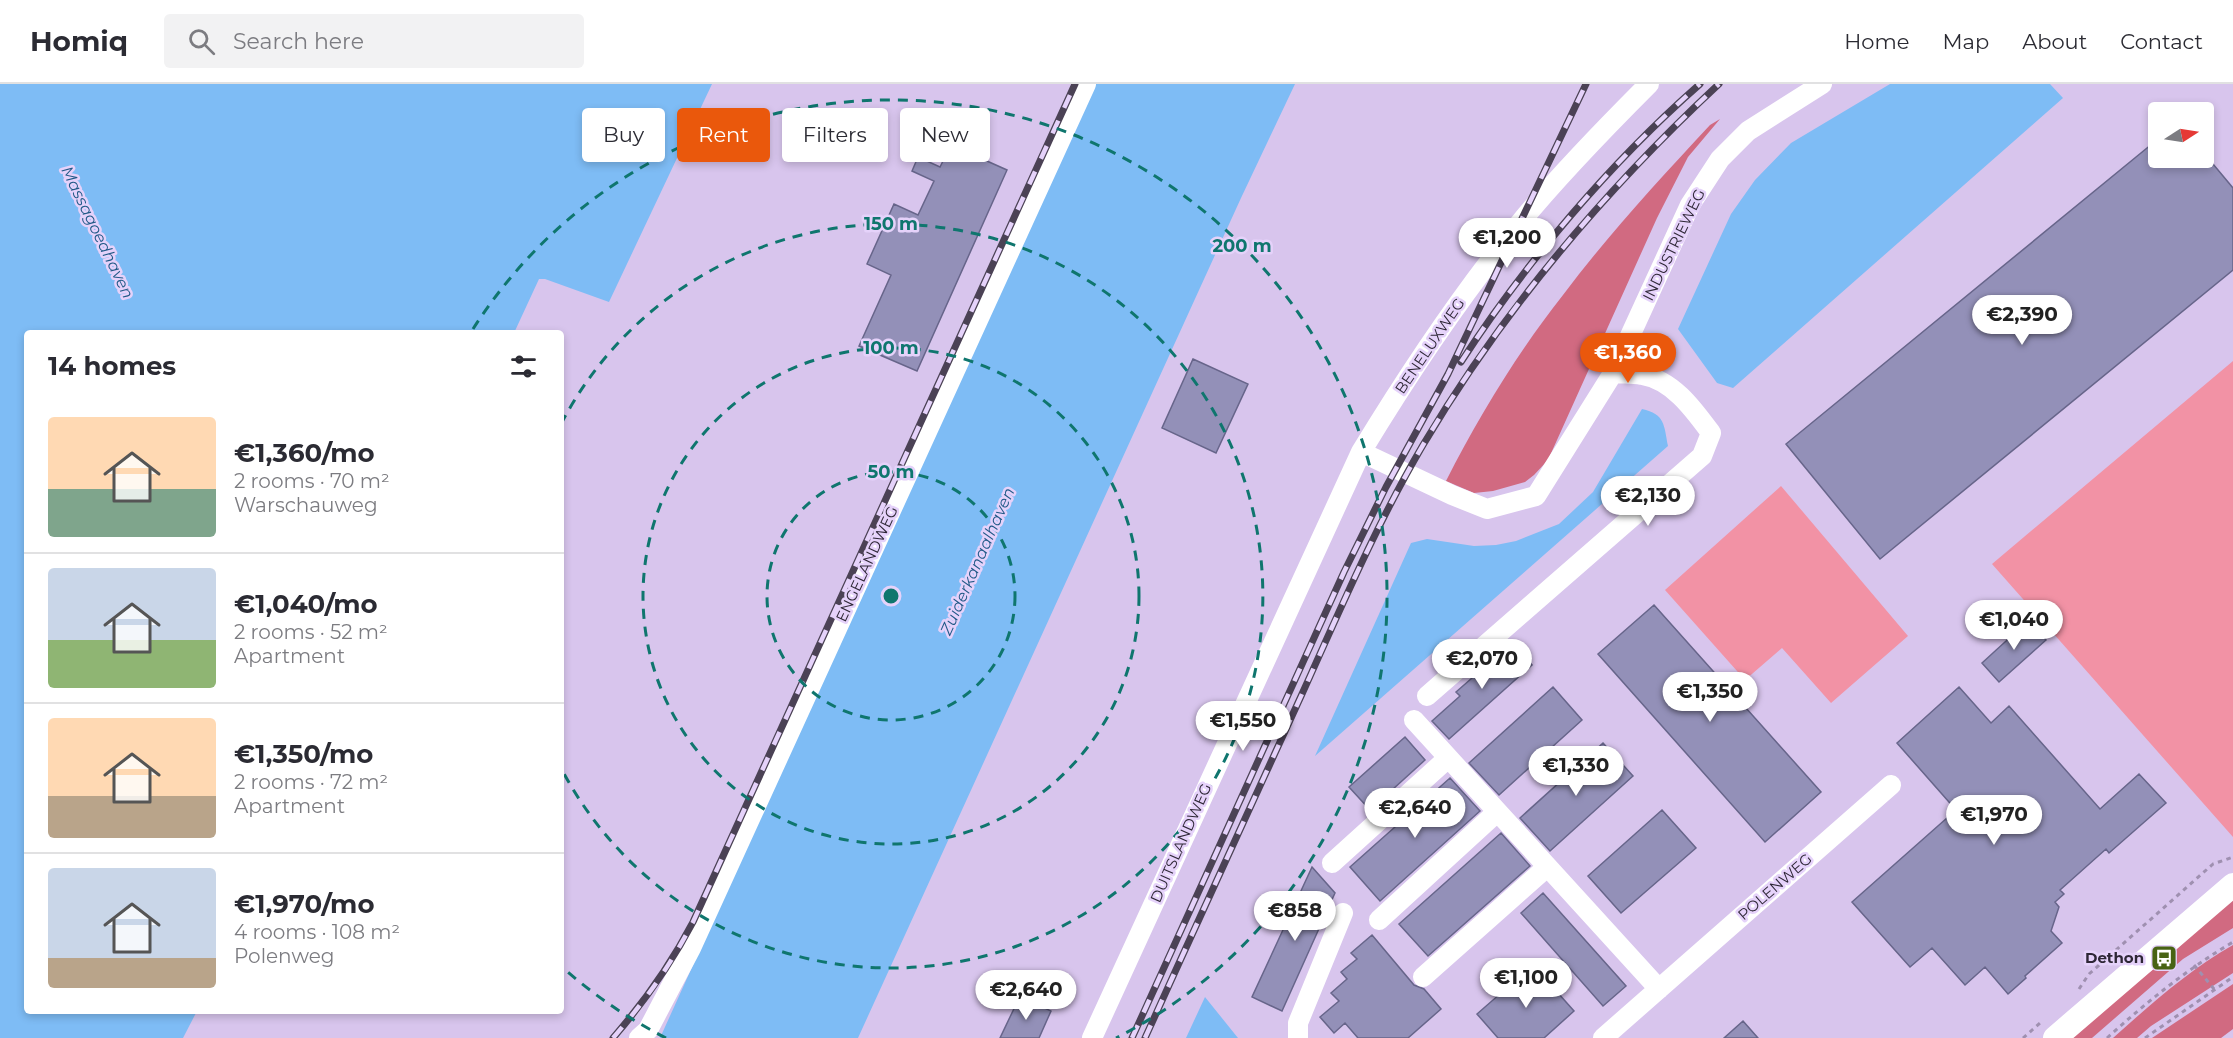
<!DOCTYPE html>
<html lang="en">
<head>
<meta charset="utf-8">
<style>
  :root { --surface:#fff; --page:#f2f2f3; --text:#2b2b33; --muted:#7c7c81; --line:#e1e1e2; --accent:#ea580c }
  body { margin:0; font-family:Montserrat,sans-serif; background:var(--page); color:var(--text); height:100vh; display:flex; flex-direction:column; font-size:22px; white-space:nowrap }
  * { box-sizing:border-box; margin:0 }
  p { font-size:20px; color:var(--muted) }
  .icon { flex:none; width:33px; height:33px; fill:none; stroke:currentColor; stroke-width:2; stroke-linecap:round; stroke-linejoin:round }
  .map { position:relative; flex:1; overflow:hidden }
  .panel { position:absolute; left:24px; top:246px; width:540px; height:684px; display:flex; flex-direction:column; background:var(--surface); border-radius:6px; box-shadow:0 3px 9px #0003 }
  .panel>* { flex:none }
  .top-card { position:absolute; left:582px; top:24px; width:570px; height:54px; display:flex; gap:12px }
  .needle { width:39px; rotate:78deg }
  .tools { position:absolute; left:2148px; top:18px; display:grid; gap:12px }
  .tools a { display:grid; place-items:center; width:66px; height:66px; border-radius:6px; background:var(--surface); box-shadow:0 3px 9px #0003; font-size:30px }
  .price { position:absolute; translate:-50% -51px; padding:0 14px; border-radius:21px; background:#fff; color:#222; font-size:20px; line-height:39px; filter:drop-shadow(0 2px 3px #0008) }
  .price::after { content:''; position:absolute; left:50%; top:36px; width:18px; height:14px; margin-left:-9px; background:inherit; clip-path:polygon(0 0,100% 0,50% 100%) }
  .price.active { background:var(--accent); color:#fff }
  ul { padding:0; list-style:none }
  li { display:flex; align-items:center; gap:18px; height:150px; padding:0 24px }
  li+li { border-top:2px solid var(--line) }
  li span { display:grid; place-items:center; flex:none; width:168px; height:120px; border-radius:6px; color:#555 }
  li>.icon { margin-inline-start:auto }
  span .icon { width:72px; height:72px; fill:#fffc; stroke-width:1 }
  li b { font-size:26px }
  h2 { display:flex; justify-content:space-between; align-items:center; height:72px; padding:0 24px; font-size:26px }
  .chip { padding:0 21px; border-radius:6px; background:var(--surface); box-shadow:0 3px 9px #0003; font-size:21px; line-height:54px }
  .chip.active { background:var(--accent); color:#fff }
  header { display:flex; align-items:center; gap:36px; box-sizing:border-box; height:84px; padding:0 30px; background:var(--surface); border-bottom:2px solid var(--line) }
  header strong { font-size:28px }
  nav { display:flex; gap:33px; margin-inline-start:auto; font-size:21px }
  .search { width:420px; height:54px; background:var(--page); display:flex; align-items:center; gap:15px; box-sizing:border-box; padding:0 21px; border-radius:6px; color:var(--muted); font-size:22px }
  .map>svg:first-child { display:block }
  .green { fill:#f292a5 }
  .forest { fill:#d16a81 }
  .water { fill:#7ebcf5 }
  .building { fill:#9390b8; stroke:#67658a; stroke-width:1.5 }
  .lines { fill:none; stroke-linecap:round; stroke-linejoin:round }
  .path { stroke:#9f90b0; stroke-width:3; stroke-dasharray:4.5 4.5; stroke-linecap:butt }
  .minor { stroke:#fff; stroke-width:20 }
  .major { stroke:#fff; stroke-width:24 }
  .rail-casing { stroke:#4b4255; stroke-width:7 }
  .rail { stroke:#e5d2fa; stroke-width:4.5; stroke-dasharray:14; stroke-linecap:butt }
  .ring { fill:none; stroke:#0f766e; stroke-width:3; stroke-dasharray:10 8 }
  .labels { text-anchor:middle; stroke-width:5; stroke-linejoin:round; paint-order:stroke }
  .street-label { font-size:15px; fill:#2e2736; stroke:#e5d2fa }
  .poi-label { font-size:15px; font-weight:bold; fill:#2e2736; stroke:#e5d2fa; text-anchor:end }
  .water-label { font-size:16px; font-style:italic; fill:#205987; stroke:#e5d2fa }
  .centre { fill:#0f766e; stroke:#e5d2fa; stroke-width:3 }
  .ring-label { font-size:18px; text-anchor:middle; font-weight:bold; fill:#0f766e; stroke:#e5d2fa; stroke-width:5; stroke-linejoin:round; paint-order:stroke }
</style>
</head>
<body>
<header>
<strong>Homiq</strong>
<div class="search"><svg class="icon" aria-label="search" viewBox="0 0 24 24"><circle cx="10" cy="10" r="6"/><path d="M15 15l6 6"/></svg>Search here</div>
<nav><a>Home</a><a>Map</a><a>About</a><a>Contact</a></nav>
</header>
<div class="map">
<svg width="2233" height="954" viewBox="0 0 2233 954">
  <rect width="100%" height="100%" fill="#d8c5ed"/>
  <path class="green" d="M2233 277V753L1992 480Z
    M1781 402 1908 552 1831 619 1782 564 1745 596 1665 506Z"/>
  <path class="forest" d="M1720 35 1688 73 1657 134 1548 376 1534 391 1525 398 1493 407 1474 409 1446 397C1479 332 1518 268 1563 211 1608 151 1659 96 1710 41Z
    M2233 810V844L2183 875 2092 954H2067L2167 874Z
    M2233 861V889L2151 942 2137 954H2113C2151 920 2189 886 2233 861Z
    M2233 900V945L2221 954H2152Z"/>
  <path class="water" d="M0 0H712L609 218 545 195H539L514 249H27V927H197L183 954H0Z
    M1092 0H1295L1241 114 858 954H660Z
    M1890 0H2050L2063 14 1733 304 1717 299 1678 245 1731 130 1755 96 1791 59Z
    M1642 325C1665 330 1664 341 1668 362L1315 672 1411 459 1427 455 1474 462 1496 461 1516 457 1559 440 1593 408Z
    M1205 913 1238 954H1186Z"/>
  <path class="building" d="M2158 55V74H2208L2233 104V186L1880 475 1786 360Z
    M951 61 1007 86 917 287 859 262 891 191 867 180 894 120 918 131 934 97 912 87 918 73 940 83Z
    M1193 275 1248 300 1216 369 1162 344Z
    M1654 521 1821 708 1765 758 1598 570Z
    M2029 536 2046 556 1999 598 1982 579Z
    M1512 559 1532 581 1449 655 1432 637 1460 612 1456 608Z
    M1553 603 1582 636 1499 711 1469 679Z
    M1959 603 1991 639 2009 622 2100 725 2139 690 2166 719 2109 769 2106 765 2060 806 2064 810 2055 818 2059 823 2051 847 2062 859 2025 892 2026 894 2008 910 1985 883 1965 901 1932 864 1910 883 1852 818 1956 726 1897 659Z
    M1405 653 1425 676 1370 726 1349 703Z
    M1603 659 1633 692 1550 767 1520 734Z
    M1450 694 1480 727 1380 817 1350 783Z
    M1662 726 1696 764 1621 829 1588 792Z
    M1501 749 1530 782 1428 872 1399 840Z
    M1312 783 1335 809 1282 927 1252 913Z
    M1543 809 1626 902 1603 922 1521 829Z
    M1372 851 1414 901 1424 905 1441 925 1408 954H1358L1345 939 1334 949 1320 933 1339 917 1331 909 1347 895 1341 888 1357 875 1351 869Z
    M1533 881 1574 927 1544 954H1498L1477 930Z
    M1020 912 1051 927 1039 954H1000Z
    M1743 937 1758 954H1724Z"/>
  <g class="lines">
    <path class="path" d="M2194 881 2214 905
      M2079 905 2089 890 2213 780 2233 773
      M2023 954 2040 939
      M2107 954C2148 917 2186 886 2233 858
      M2145 954 2233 893"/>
    <path class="minor" d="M1361 368 1452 411 1487 425 1536 412 1613 289 1690 121 1720 75 1748 47 1822 0
      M1427 612 1702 372 1711 349C1694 326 1673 296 1642 291 1633 289 1623 290 1613 289
      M1414 636 1659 905
      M1332 779 1448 674
      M1379 836 1497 728
      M1423 893 1547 783
      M639 954 648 946 691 864 1086 0
      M1092 954 1361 368C1409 289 1460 212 1519 140 1559 91 1604 45 1649 0
      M1298 954V939L1343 829
      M1603 954 1891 701"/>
    <path class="major" d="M2055 954 2233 801"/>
    <defs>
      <path id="rail" d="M1461 278C1525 179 1611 78 1700 0
        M613 954C645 917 670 882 693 838L1075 0
        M1132 954 1344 488 1386 403 1448 290 1586 0
        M1145 954C1197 839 1250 724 1302 610 1340 526 1376 441 1423 361 1503 226 1604 107 1719 0"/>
    </defs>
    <use href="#rail" class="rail-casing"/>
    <use href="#rail" class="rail"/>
  </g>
  <g class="ring">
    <circle cx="891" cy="512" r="124"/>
    <circle cx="891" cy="512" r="248"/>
    <path d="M561 340A372 372 0 1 1 561 684"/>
    <path d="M666 954A496 496 0 0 1 562 883M473 245A496 496 0 1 1 1116 954"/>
  </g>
  <defs>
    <symbol id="bus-square" viewBox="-11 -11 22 22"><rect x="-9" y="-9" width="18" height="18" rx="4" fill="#486314" stroke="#e5d2fa"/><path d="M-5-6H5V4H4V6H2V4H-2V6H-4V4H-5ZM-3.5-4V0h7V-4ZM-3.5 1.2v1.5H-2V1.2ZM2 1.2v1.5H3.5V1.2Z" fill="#fff"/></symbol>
  </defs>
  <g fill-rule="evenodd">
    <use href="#bus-square" x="2149" y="859" width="30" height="30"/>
  </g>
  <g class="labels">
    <g class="street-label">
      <text transform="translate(1674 161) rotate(-64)" y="5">INDUSTRIEWEG</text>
      <text transform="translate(1430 262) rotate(-56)" y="5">BENELUXWEG</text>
      <text transform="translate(867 480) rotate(-65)" y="5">ENGELANDWEG</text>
      <text transform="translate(1181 759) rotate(-66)" y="5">DUITSLANDWEG</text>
      <text transform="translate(1775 803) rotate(-41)" y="5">POLENWEG</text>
    </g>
    <g class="poi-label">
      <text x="2144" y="879">Dethon</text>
    </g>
    <g class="water-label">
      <text transform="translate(98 148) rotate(64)" y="6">Massagoedhaven</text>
      <text transform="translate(977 477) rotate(-66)" y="6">Zuiderkanaalhaven</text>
    </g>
  </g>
  <circle cx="891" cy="512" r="9" class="centre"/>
  <g class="ring-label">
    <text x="891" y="146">150 m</text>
    <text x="1242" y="168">200 m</text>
    <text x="891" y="270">100 m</text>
    <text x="891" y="394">50 m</text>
  </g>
</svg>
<div class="tools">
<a><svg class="needle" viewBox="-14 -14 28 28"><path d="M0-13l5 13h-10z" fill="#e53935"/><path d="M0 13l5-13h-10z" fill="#7c7c81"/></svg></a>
</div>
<b class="price" style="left:1507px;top:185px">€1,200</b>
<b class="price" style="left:2022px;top:262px">€2,390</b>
<b class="price active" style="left:1628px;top:300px">€1,360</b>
<b class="price" style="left:1648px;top:443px">€2,130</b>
<b class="price" style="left:2014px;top:567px">€1,040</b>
<b class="price" style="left:1482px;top:606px">€2,070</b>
<b class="price" style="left:1710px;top:639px">€1,350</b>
<b class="price" style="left:1243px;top:668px">€1,550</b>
<b class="price" style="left:1576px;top:713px">€1,330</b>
<b class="price" style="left:1415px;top:755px">€2,640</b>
<b class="price" style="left:1994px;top:762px">€1,970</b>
<b class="price" style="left:1295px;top:858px">€858</b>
<b class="price" style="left:1526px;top:925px">€1,100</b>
<b class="price" style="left:1026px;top:937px">€2,640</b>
<div class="top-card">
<a class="chip">Buy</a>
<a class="chip active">Rent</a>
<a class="chip">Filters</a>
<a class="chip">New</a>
</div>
<section class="panel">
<h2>14 homes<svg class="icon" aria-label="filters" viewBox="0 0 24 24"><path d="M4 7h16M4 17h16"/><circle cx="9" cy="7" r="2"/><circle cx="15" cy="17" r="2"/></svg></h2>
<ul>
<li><span style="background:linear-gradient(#ffd9b3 60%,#7fa58c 0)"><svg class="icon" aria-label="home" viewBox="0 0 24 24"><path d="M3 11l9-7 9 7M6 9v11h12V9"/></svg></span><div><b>€1,360/mo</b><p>2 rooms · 70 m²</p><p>Warschauweg</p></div></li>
<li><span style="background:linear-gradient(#c9d6e8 60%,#8fb573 0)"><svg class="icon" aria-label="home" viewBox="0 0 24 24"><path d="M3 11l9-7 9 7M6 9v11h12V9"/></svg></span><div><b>€1,040/mo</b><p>2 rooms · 52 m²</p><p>Apartment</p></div></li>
<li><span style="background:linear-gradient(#ffd9b3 65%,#b9a48a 0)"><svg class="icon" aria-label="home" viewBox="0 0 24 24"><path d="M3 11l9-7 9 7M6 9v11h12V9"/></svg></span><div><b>€1,350/mo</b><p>2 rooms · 72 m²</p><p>Apartment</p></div></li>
<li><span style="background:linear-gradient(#c9d6e8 75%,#b9a48a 0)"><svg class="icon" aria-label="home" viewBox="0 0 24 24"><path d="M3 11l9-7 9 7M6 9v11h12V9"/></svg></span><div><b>€1,970/mo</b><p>4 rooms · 108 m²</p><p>Polenweg</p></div></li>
</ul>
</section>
</div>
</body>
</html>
